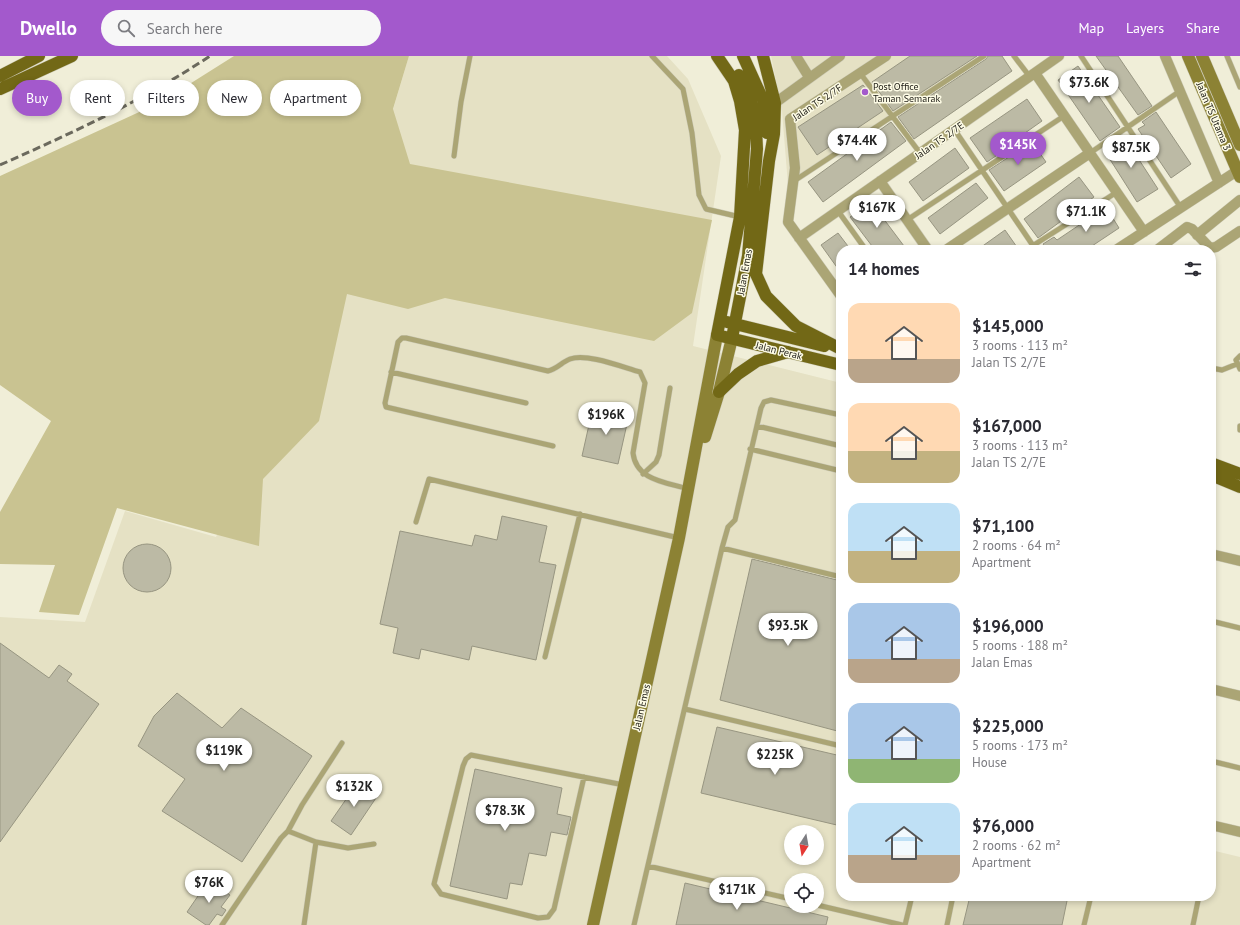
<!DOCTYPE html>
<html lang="en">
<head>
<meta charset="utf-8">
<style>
  :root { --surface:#fff; --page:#f7f7f7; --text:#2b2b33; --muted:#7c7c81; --accent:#a359cc }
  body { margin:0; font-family:"PT Sans",sans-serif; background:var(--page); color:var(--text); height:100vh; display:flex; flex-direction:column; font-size:15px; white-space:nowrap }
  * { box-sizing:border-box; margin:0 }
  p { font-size:13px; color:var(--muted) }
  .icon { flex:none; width:22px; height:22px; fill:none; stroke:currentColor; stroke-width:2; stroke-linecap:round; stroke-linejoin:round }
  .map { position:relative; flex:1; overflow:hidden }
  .side { position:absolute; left:836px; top:189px; width:380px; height:656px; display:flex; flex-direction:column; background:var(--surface); border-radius:16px; box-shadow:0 2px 6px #0003 }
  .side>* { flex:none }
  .hud { position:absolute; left:12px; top:24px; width:380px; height:36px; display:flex; gap:8px }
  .needle { width:26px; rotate:191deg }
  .fabs { position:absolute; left:784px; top:769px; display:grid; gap:8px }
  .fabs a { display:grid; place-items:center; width:40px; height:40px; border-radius:50%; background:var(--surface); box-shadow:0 2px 6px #0003; font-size:20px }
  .price { position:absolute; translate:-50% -34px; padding:0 9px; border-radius:14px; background:#fff; color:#222; font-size:13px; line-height:26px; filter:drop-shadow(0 1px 2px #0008) }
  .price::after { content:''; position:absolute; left:50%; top:24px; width:12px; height:9px; margin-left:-6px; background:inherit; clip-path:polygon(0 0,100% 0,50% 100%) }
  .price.current { background:var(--accent); color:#fff }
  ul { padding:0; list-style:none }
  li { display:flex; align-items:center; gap:12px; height:100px; padding:0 12px }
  li span { display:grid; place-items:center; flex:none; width:112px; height:80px; border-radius:12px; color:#555 }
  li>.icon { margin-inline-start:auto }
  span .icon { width:48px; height:48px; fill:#fffc; stroke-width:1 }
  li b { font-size:17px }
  h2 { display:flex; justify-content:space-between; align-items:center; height:48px; padding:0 12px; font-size:17px }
  .pill { padding:0 14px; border-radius:18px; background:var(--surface); box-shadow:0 2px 6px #0003; font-size:14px; line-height:36px }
  .pill.current { background:var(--accent); color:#fff }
  header { display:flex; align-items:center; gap:24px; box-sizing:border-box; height:56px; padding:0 20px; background:var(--accent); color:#fff }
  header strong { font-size:19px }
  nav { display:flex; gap:22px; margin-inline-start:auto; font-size:14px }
  .search { width:280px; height:36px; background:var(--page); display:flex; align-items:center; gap:10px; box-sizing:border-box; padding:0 14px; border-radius:22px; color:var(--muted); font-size:15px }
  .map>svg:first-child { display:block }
  .built { fill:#e5e1c4; fill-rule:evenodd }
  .green { fill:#c9c391 }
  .building { fill:#bcbaa5; stroke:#979581 }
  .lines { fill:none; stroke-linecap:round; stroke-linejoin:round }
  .lane-casing { stroke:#ceccb9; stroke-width:6 }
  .street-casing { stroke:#ceccb9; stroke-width:11 }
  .secondary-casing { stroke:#ceccb9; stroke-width:13 }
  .primary-casing { stroke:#ceccb9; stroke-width:13 }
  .lane { stroke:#aba575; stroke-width:5 }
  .street { stroke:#aba575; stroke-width:10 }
  .secondary { stroke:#8c8234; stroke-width:12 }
  .primary { stroke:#726816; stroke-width:12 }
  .rail { stroke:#6b695d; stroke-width:3; stroke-dasharray:8 4; stroke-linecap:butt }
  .poi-dot { fill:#a359cc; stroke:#fdfbe5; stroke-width:1.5 }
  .labels { text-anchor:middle; stroke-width:3; stroke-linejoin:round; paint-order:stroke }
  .poi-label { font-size:10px; fill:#1d1c15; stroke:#fdfbe5; text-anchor:start }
  .street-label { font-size:10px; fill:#1d1c15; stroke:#fdfbe5 }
</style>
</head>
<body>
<header>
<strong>Dwello</strong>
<div class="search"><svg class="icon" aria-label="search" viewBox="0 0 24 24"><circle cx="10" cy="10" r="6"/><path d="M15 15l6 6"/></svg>Search here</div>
<nav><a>Map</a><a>Layers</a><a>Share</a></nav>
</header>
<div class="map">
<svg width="1240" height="869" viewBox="0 0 1240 869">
  <rect width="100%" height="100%" fill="#f0eed8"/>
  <path class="built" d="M409 0H667L688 23 721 100 693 290 841 327V840H1211V794L1240 801V869H0V561L85 566 125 455 216 481 348 204ZM791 776H817V802H791ZM791 824H817V850H791Z
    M771 0H979L788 129 782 55Z"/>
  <path class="green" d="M234 0H409L393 53 410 108 712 164 692 257 654 285 445 242 408 253 347 238 319 365 263 423 259 490 117 452 79 559 39 556 55 509 0 508V456L51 365 0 329V120L161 46Z"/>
  <path class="building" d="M910 0H977L893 55 872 26Z
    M988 0H1002L1012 15 914 83 898 61 986 3Z
    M1096 0H1118L1152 50 1138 59Z
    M1078 10 1120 71 1100 85 1058 24Z
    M863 29 883 55 817 99 798 71Z
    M1027 43 1042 65 1025 77 1027 79 987 106 970 82Z
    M1156 56 1191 108 1171 122 1138 73 1145 69 1142 66Z
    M891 66 906 85 823 146 808 126Z
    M1123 79 1158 133 1137 146 1104 94Z
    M1032 86 1046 106 1004 135 989 114Z
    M955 92 969 112 923 145 909 126Z
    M1079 121 1094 141 1038 182 1024 163Z
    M976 127 988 142 940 178 928 162Z
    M871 146 907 194H875L850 161Z
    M1106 151 1119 172 1086 194H1047L1043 188 1054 181 1057 184Z
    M1005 174 1019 194H977Z
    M838 177 851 194H841V217L821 189Z
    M593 351 629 359 618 408 582 400Z
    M502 460 547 470 539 506 556 509 536 604 472 590 469 604 421 593 419 603 393 597 398 572 380 568 400 475 472 490 475 479 497 484Z
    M123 512a24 24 0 1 1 48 0a24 24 0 1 1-48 0Z
    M752 503 841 525V676L720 644Z
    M0 587 49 622 59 609 72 618 67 625 99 648 0 786Z
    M177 637 222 672 241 652 312 700 242 806 162 755 185 723 138 690 154 660Z
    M717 671 841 700V770L701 737Z
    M475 713 562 732 557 758 571 761 567 779 551 776 546 800 529 797 522 829 510 827 507 843 450 830Z
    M358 726 378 739 351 779 331 765Z
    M209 824 230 839 221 851 226 854 222 860 217 858 209 869H206L187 856Z
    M685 827 828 861 826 869H676Z
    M970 840H1068L1062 869H963Z"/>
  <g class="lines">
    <defs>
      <path id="lane" d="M652 0 683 33 692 77 699 139 706 153 740 161
        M1014 0 1030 21
        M1081 0 1181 152
        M1227 0 1240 31
        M860 17 920 97
        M954 73 1036 194
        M1090 97 1180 35
        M454 100 461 46 470 0
        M794 125 984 0
        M838 155 866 194
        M907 164 1064 60
        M1026 194 1117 136
        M1240 300 1236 304 1240 313
        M1211 312 1222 314 1237 308
        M391 316 526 347
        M757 370 841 390
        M1240 370V374
        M553 390 386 351 385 347 398 286 402 282H406L548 315C557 313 562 306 570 303 587 297 622 311 640 316L645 327 633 397C636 424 665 426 688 433
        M750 393 841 415
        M643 418 656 406 659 399 670 332
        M416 466 429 423 679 482
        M722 492 841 521
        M1211 565 1240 572
        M545 601 580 458
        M685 653 841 690
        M1211 705 1240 712
        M584 721 554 853 548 861 538 862 441 838 434 828 463 710 466 703 471 699 624 729
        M288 775 316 786 304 869
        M316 786 348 792 374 788
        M648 810 791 843
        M817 849 902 869
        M222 869 281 782 288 775 302 749 342 687
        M634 869 722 492 728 471 735 464 761 352 764 346 771 344 841 359
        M905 869 912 840
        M947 869 953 840
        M1084 869 1091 840
        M1193 869 1199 840"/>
      <path id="street" d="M796 0 809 21
        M1165 0 1219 127
        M1035 17 1144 176
        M775 47 840 0
        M880 125 928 194
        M1197 179 1240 144
        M799 182 1059 0
        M946 194 1090 97
        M1116 194 1240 113
        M1157 194 1187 171 1192 173 1210 192 1216 191 1240 175
        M841 240 788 166 795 112 790 63 886 0
        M1211 498 1240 505
        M1211 633 1240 640
        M1211 769 1240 776"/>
      <path id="secondary" d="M1188 0 1240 121
        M1202 0 1240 89
        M705 381 719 336 732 282
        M593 869 679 482 717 279"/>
      <path id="primary" d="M717 0 734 25 740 45 745 74 740 161 717 279 841 309
        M743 0 763 44 767 77
        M763 0 775 47 774 78 769 105 756 218 766 240 796 270 841 293
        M0 20 39 0
        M0 33 72 0
        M727 266 824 290
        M732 282 748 200 757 93 756 72 751 46 739 19
        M719 336 738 318 757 305 788 296
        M1211 407 1240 418
        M1211 419 1240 431"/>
    </defs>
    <use href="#lane" class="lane-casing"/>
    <use href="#street" class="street-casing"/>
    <use href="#secondary" class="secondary-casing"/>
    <use href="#primary" class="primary-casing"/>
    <use href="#lane" class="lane"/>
    <use href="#street" class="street"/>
    <use href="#secondary" class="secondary"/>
    <use href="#primary" class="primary"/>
    <path class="rail" d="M0 109C72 77 144 44 210 0"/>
  </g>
  <circle class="poi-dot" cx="865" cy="36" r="4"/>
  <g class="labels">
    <g class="poi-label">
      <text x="873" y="34">Post Office<tspan x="873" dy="12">Taman Semarak</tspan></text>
    </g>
    <g class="street-label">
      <text transform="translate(817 46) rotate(-34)" y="4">Jalan TS 2/7F</text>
      <text transform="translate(1214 60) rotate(67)" y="4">Jalan TS Utama 3</text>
      <text transform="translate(939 84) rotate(-35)" y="4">Jalan TS 2/7E</text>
      <text transform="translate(744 216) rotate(-80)" y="4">Jalan Emas</text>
      <text transform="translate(779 294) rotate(14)" y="4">Jalan Perak</text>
      <text transform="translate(641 651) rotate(-77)" y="4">Jalan Emas</text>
    </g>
  </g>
</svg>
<div class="fabs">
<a><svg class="needle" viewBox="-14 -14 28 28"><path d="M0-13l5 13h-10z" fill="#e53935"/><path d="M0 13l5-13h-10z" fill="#7c7c81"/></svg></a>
<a><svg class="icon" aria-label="locate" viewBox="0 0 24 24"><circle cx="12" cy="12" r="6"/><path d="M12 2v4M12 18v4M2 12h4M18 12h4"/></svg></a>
</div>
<b class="price" style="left:1089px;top:48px">$73.6K</b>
<b class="price" style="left:857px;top:106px">$74.4K</b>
<b class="price current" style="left:1018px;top:110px">$145K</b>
<b class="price" style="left:1131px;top:113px">$87.5K</b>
<b class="price" style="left:877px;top:173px">$167K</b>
<b class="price" style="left:1086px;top:177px">$71.1K</b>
<b class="price" style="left:606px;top:380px">$196K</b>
<b class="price" style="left:788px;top:591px">$93.5K</b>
<b class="price" style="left:224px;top:716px">$119K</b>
<b class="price" style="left:775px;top:720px">$225K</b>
<b class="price" style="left:354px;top:752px">$132K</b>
<b class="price" style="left:505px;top:776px">$78.3K</b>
<b class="price" style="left:209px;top:848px">$76K</b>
<b class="price" style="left:737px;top:855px">$171K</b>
<div class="hud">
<a class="pill current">Buy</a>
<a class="pill">Rent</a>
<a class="pill">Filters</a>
<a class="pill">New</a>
<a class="pill">Apartment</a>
</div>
<section class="side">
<h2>14 homes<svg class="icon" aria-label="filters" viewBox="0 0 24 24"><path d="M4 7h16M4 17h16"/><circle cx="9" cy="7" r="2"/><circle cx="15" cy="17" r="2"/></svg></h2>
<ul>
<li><span style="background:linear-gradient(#ffd9b3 70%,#b9a48a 0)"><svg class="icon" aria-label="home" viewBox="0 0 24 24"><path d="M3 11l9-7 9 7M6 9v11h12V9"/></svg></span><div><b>$145,000</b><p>3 rooms · 113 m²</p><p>Jalan TS 2/7E</p></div></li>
<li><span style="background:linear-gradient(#ffd9b3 60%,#c2b280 0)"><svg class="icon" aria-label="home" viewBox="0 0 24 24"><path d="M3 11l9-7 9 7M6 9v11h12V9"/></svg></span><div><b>$167,000</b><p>3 rooms · 113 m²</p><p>Jalan TS 2/7E</p></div></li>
<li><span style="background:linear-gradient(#bfe0f5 60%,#c2b280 0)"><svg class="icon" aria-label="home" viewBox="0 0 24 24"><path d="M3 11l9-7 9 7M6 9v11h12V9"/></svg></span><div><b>$71,100</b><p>2 rooms · 64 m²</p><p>Apartment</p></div></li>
<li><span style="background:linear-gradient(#a9c7e8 70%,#b9a48a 0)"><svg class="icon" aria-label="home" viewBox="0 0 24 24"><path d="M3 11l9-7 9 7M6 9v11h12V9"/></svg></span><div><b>$196,000</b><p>5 rooms · 188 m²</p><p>Jalan Emas</p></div></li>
<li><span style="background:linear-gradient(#a9c7e8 70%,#8fb573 0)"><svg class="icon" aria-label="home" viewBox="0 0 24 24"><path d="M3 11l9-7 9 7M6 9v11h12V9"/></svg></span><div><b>$225,000</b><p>5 rooms · 173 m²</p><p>House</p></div></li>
<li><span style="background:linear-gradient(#bfe0f5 65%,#b9a48a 0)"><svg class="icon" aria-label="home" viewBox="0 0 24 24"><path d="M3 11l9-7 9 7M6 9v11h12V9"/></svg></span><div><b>$76,000</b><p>2 rooms · 62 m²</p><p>Apartment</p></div></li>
</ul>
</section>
</div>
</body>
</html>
